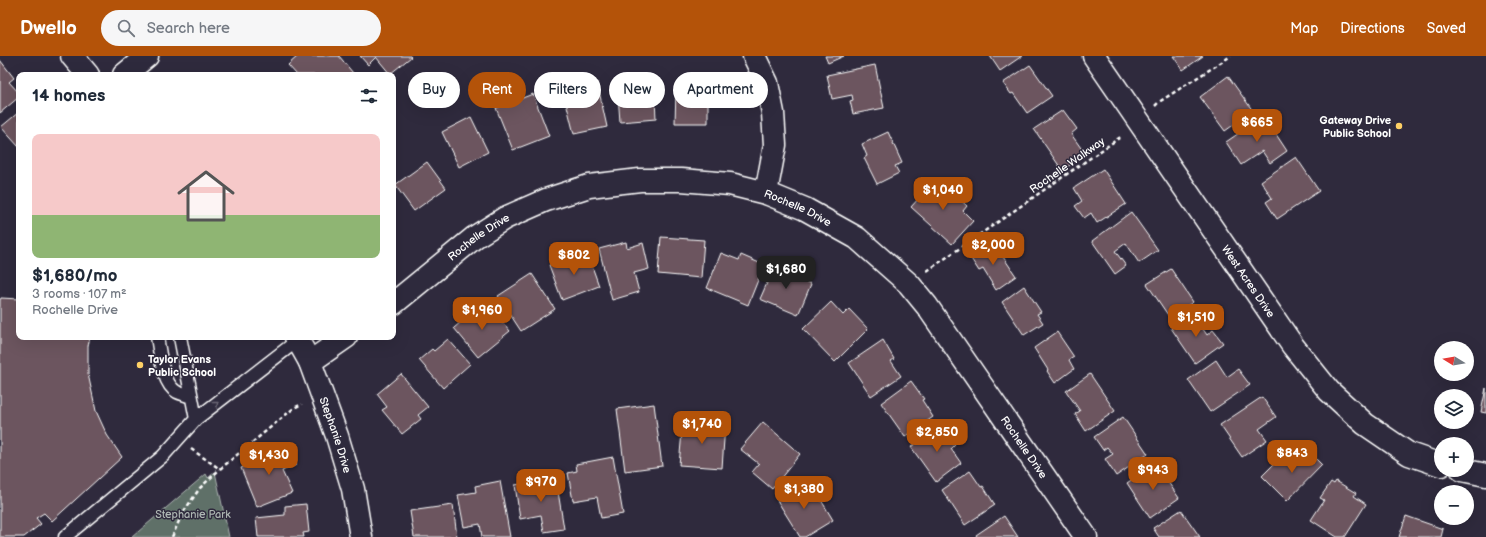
<!DOCTYPE html>
<html lang="en">
<head>
<meta charset="utf-8">
<style>
  :root { --surface:#fff; --page:#f6f6f7; --text:#1f2937; --muted:#747a83; --accent:#b45309 }
  body { margin:0; font-family:"Balsamiq Sans",sans-serif; background:var(--page); color:var(--text); height:100vh; display:flex; flex-direction:column; font-size:15px; white-space:nowrap }
  * { box-sizing:border-box; margin:0 }
  p { font-size:13px; color:var(--muted) }
  .icon { flex:none; width:22px; height:22px; fill:none; stroke:currentColor; stroke-width:2; stroke-linecap:round; stroke-linejoin:round }
  .map { position:relative; flex:1; overflow:hidden }
  .side { position:absolute; left:16px; top:16px; width:380px; height:268px; display:flex; flex-direction:column; background:var(--surface); border-radius:8px; box-shadow:0 4px 16px #0002 }
  .side>* { flex:none }
  .hud { position:absolute; left:408px; top:16px; width:380px; height:36px; display:flex; gap:8px }
  .needle { width:26px; rotate:281deg }
  .fabs { position:absolute; left:1434px; top:285px; display:grid; gap:8px }
  .fabs a { display:grid; place-items:center; width:40px; height:40px; border-radius:50%; background:var(--surface); box-shadow:0 4px 16px #0002; font-size:20px }
  .price { position:absolute; translate:-50% -34px; padding:0 9px; border-radius:8px; background:var(--accent); color:#fff; font-size:13px; line-height:26px; filter:drop-shadow(0 1px 2px #0008) }
  .price::after { content:''; position:absolute; left:50%; top:24px; width:12px; height:9px; margin-left:-6px; background:inherit; clip-path:polygon(0 0,100% 0,50% 100%) }
  .price.active { background:#222; color:#fff }
  ul { padding:0; list-style:none }
  li { display:grid; align-content:center; gap:8px; height:212px; padding:0 16px }
  li span { display:grid; place-items:center; height:124px; border-radius:8px; color:#555 }
  li>.icon { margin-inline-start:auto }
  span .icon { width:72px; height:72px; fill:#fffc; stroke-width:1 }
  li b { font-size:17px }
  h2 { display:flex; justify-content:space-between; align-items:center; height:48px; padding:0 16px; font-size:17px }
  .tag { padding:0 14px; border-radius:18px; background:var(--surface); box-shadow:0 4px 16px #0002; font-size:14px; line-height:36px }
  .tag.active { background:var(--accent); color:#fff }
  header { display:flex; align-items:center; gap:24px; box-sizing:border-box; height:56px; padding:0 20px; background:var(--accent); color:#fff }
  header strong { font-size:19px }
  nav { display:flex; gap:22px; margin-inline-start:auto; font-size:14px }
  .search { width:280px; height:36px; background:var(--page); display:flex; align-items:center; gap:10px; box-sizing:border-box; padding:0 14px; border-radius:22px; color:var(--muted); font-size:15px }
  .map>svg:first-child { display:block }
  .green { fill:#5e6f67; stroke:#aeb7b3 }
  .building { fill:#6c545e; stroke:#fff }
  .lines { fill:none; stroke-linecap:round; stroke-linejoin:round }
  .service-casing { stroke:#fff; stroke-width:15 }
  .minor-casing { stroke:#fff; stroke-width:25 }
  .path { stroke:#fff; stroke-width:2.5; stroke-dasharray:4 3; stroke-linecap:butt }
  .service { stroke:#2f2a3d; stroke-width:12 }
  .minor { stroke:#2f2a3d; stroke-width:22 }
  .oneway { stroke:#6d6a77 }
  .poi-dot { fill:#ffd166; stroke:#2f2a3d; stroke-width:1.5 }
  .labels { text-anchor:middle; stroke-width:3; stroke-linejoin:round; paint-order:stroke }
  .poi-label { font-size:11px; font-weight:bold; fill:#fff; stroke:#2f2a3d; text-anchor:end }
  .street-label { font-size:11px; fill:#fff; stroke:#2f2a3d }
  .park-label { font-size:11px; fill:#aeb7b3; stroke:#2f2a3d }
</style>
</head>
<body>
<header>
<strong>Dwello</strong>
<div class="search"><svg class="icon" aria-label="search" viewBox="0 0 24 24"><circle cx="10" cy="10" r="6"/><path d="M15 15l6 6"/></svg>Search here</div>
<nav><a>Map</a><a>Directions</a><a>Saved</a></nav>
</header>
<div class="map">
<svg width="1486" height="481" viewBox="0 0 1486 481">
  <rect width="100%" height="100%" fill="#2f2a3d"/>
  <filter id="ink" filterUnits="userSpaceOnUse"><feTurbulence type="fractalNoise" baseFrequency=".025" numOctaves="2"/><feDisplacementMap in="SourceGraphic" scale="8" xChannelSelector="R" yChannelSelector="G"/><feConvolveMatrix kernelMatrix="1 2 1 2 8 2 1 2 1" color-interpolation-filters="sRGB"/></filter>
  <g filter="url(#ink)">
    <path class="green" d="M215 416 229 481H132L206 418 208 422Z"/>
    <path class="building" d="M298 0H339L353 17 351 19H297L288 9Z
      M360 0H410L411 1 390 18 376 1 368 9Z
      M825 0H844L828 7Z
      M990 0H1022L1000 15Z
      M1173 0H1203L1183 14Z
      M0 4 14 22 9 26 19 37V41L0 57Z
      M875 9 884 52 853 58 850 45 853 44 852 39 832 43 827 19Z
      M1030 9 1052 40 1027 57 1013 37 1011 38 1003 27Z
      M1228 20 1253 55 1225 75 1200 41Z
      M654 22 656 63 620 66 617 25Z
      M597 26 607 71 574 78 563 34Z
      M676 34H708V67H675Z
      M533 38 549 80 513 94 496 52Z
      M1063 54 1077 73 1071 78 1086 99 1062 114 1034 73Z
      M19 56V91L1 71Z
      M1264 60 1287 95 1270 107 1262 95 1241 109 1226 86Z
      M471 61 488 96 459 111 442 76Z
      M888 76 902 107 895 110 899 117 877 128 864 102 867 100 862 88Z
      M1296 101 1319 135 1277 163 1266 146 1272 142 1261 125Z
      M427 106 446 132 414 155 395 129Z
      M1103 113 1126 148 1097 167 1091 157 1084 162 1075 150 1082 145 1074 132Z
      M937 122 967 150 963 155 973 165 952 188 911 151Z
      M1131 156 1158 194 1139 207 1126 187 1115 195 1126 210 1115 218 1092 185Z
      M661 181 704 184 701 222 658 218Z
      M626 186 627 192 643 187 649 213 634 217 639 236 612 244 599 193Z
      M993 186 1016 220 996 234 983 213 979 215 970 201Z
      M721 197 739 204 741 199 764 209 748 249 707 232Z
      M588 199 599 230 562 244 549 209 570 201 572 205Z
      M775 209 796 218 795 221 811 228 798 259 760 243Z
      M1171 213 1193 246 1170 262 1147 228Z
      M532 218 555 253 521 275 498 240Z
      M1024 230 1041 256 1037 258 1043 267 1024 279 1002 246Z
      M1 242 19 243V281H90L88 290V318L96 355 107 379 122 401 52 465 44 457 36 462 41 468 24 481H0V244Z
      M831 246 843 259 849 253 868 273 835 306 803 273Z
      M488 249 510 275 478 301 454 272 469 259 472 262Z
      M1192 257 1207 279 1213 274 1223 287 1195 307 1171 272Z
      M1057 276 1074 301 1069 304 1074 313 1055 327 1047 315 1048 314 1034 292Z
      M448 283 470 308 443 332 419 304 432 293 434 295Z
      M883 284 894 303 891 305 901 320 871 340 849 307Z
      M1216 304 1227 321 1238 313 1250 329 1210 356 1188 324Z
      M401 318 428 351 418 359 421 363 402 378 382 354 387 351 377 338Z
      M1090 318 1115 355 1086 375 1075 358 1080 355 1066 335Z
      M911 325 924 343 922 344 933 361 905 381 881 347Z
      M1486 332V357L1481 356Z
      M1262 341 1276 361 1259 373 1267 384 1242 401 1220 369Z
      M654 348 662 410 625 415 617 353Z
      M1123 361 1148 398 1116 420 1105 403 1113 398 1107 391 1103 394 1094 381Z
      M683 365 725 369 722 412 679 409Z
      M763 366 800 398 772 433 752 416 759 408 740 393Z
      M940 369 955 389 951 393 961 407 936 426 911 391Z
      M288 389 296 409 282 415 292 437 257 451 241 412 267 401 265 398Z
      M1307 394 1322 409 1287 445 1262 420 1284 398 1293 407Z
      M613 401 623 458 601 462 597 441 573 445 568 417 577 415 576 408Z
      M1155 407 1179 442 1150 462 1127 427Z
      M970 415 981 431 983 430 995 449 965 469 942 434Z
      M556 423 564 473 544 476 541 459 520 463 515 429Z
      M500 425 510 481H482L480 468 464 471 458 439 476 436 475 430Z
      M1336 425 1356 437 1354 440 1366 448 1345 481H1337L1311 464 1324 444 1320 442 1331 426 1334 428Z
      M797 427 802 435 812 429 833 464 805 481H800L775 441Z
      M306 448 309 476 303 477 304 481H258L256 462 285 459V450Z
      M453 449 457 481H414L410 455Z
      M1181 454 1200 481H1159L1153 472Z
      M1004 460 1018 481H977L976 479Z
      M1406 460 1443 473 1441 481H1399Z"/>
    <g class="lines">
      <defs>
        <path id="service" d="M157 281C160 296 162 328 177 336 181 338 187 339 191 341
          M180 281 196 363 298 284
          M65 481 163 400 196 363"/>
        <g id="minor">
          <path d="M72 0 88 19"/>
          <path d="M754 0 767 27 773 57 775 89 766 137"/>
          <path id="s1" d="M1094 0 1293 290 1329 335 1365 368 1409 398 1441 409"/>
          <path d="M124 19 147 0"/>
          <path id="s2" d="M393 248 475 181 505 162 546 144 589 130 640 124H681L730 128 766 137 805 153 857 182 909 228 927 250 1086 481"/>
          <path id="s3" d="M296 281 310 306 337 380 353 433 361 481"/>
          <path d="M310 306 346 281"/>
          <path d="M1462 414 1486 419"/>
        </g>
      </defs>
      <use href="#service" class="service-casing"/>
      <use href="#minor" class="minor-casing"/>
      <path class="path" d="M1155 50 1159 46 1231 0
        M927 215 1122 80
        M191 393 220 413
        M172 481 182 458 200 432 220 413 294 352 302 348"/>
      <use href="#service" class="service"/>
      <use href="#minor" class="minor"/>
    </g>
    <defs><path id="oneway-chevron" d="M-2-3.5L2.5 0L-2 3.5" fill="none" stroke-width="1.6" stroke-linecap="round" stroke-linejoin="round"/></defs>
    <use class="oneway" href="#oneway-chevron" transform="translate(216 348) rotate(-38)"/>
  </g>
  <g class="poi-dot">
    <circle cx="1399" cy="70" r="4"/>
    <circle cx="140" cy="309" r="4"/>
  </g>
  <g class="labels">
    <g class="poi-label">
      <text x="1391" y="68">Gateway Drive<tspan x="1391" dy="13">Public School</tspan></text>
      <text x="148" y="307" text-anchor="start">Taylor Evans<tspan x="148" dy="13">Public School</tspan></text>
    </g>
    <g class="street-label">
      <text transform="translate(1067 109) rotate(-35)" y="4">Rochelle Walkway</text>
      <text dy="4" stroke="none"><textPath href="#s2" startOffset="445">Rochelle Drive</textPath></text>
      <text dy="4" stroke="none"><textPath href="#s2" startOffset="109">Rochelle Drive</textPath></text>
      <text dy="4" stroke="none"><textPath href="#s1" startOffset="273">West Acres Drive</textPath></text>
      <text dy="4" stroke="none"><textPath href="#s3" startOffset="106">Stephanie Drive</textPath></text>
      <text dy="4" stroke="none"><textPath href="#s2" startOffset="781">Rochelle Drive</textPath></text>
    </g>
    <g class="park-label">
      <text x="193" y="462">Stephanie Park</text>
    </g>
  </g>
</svg>
<div class="fabs">
<a><svg class="needle" viewBox="-14 -14 28 28"><path d="M0-13l5 13h-10z" fill="#e53935"/><path d="M0 13l5-13h-10z" fill="#747a83"/></svg></a>
<a><svg class="icon" aria-label="layers" viewBox="0 0 24 24"><path d="M12 4l9 5-9 5-9-5zM3 14l9 5 9-5"/></svg></a>
<a>+</a>
<a>−</a>
</div>
<b class="price" style="left:1257px;top:87px">$665</b>
<b class="price" style="left:943px;top:155px">$1,040</b>
<b class="price" style="left:993px;top:210px">$2,000</b>
<b class="price" style="left:574px;top:220px">$802</b>
<b class="price active" style="left:786px;top:234px">$1,680</b>
<b class="price" style="left:482px;top:275px">$1,960</b>
<b class="price" style="left:1196px;top:282px">$1,510</b>
<b class="price" style="left:702px;top:389px">$1,740</b>
<b class="price" style="left:937px;top:397px">$2,850</b>
<b class="price" style="left:1292px;top:418px">$843</b>
<b class="price" style="left:269px;top:420px">$1,430</b>
<b class="price" style="left:1153px;top:435px">$943</b>
<b class="price" style="left:541px;top:447px">$970</b>
<b class="price" style="left:804px;top:454px">$1,380</b>
<div class="hud">
<a class="tag">Buy</a>
<a class="tag active">Rent</a>
<a class="tag">Filters</a>
<a class="tag">New</a>
<a class="tag">Apartment</a>
</div>
<section class="side">
<h2>14 homes<svg class="icon" aria-label="filters" viewBox="0 0 24 24"><path d="M4 7h16M4 17h16"/><circle cx="9" cy="7" r="2"/><circle cx="15" cy="17" r="2"/></svg></h2>
<ul>
<li><span style="background:linear-gradient(#f6c9c9 65%,#8fb573 0)"><svg class="icon" aria-label="home" viewBox="0 0 24 24"><path d="M3 11l9-7 9 7M6 9v11h12V9"/></svg></span><div><b>$1,680/mo</b><p>3 rooms · 107 m²</p><p>Rochelle Drive</p></div></li>
</ul>
</section>
</div>
</body>
</html>
